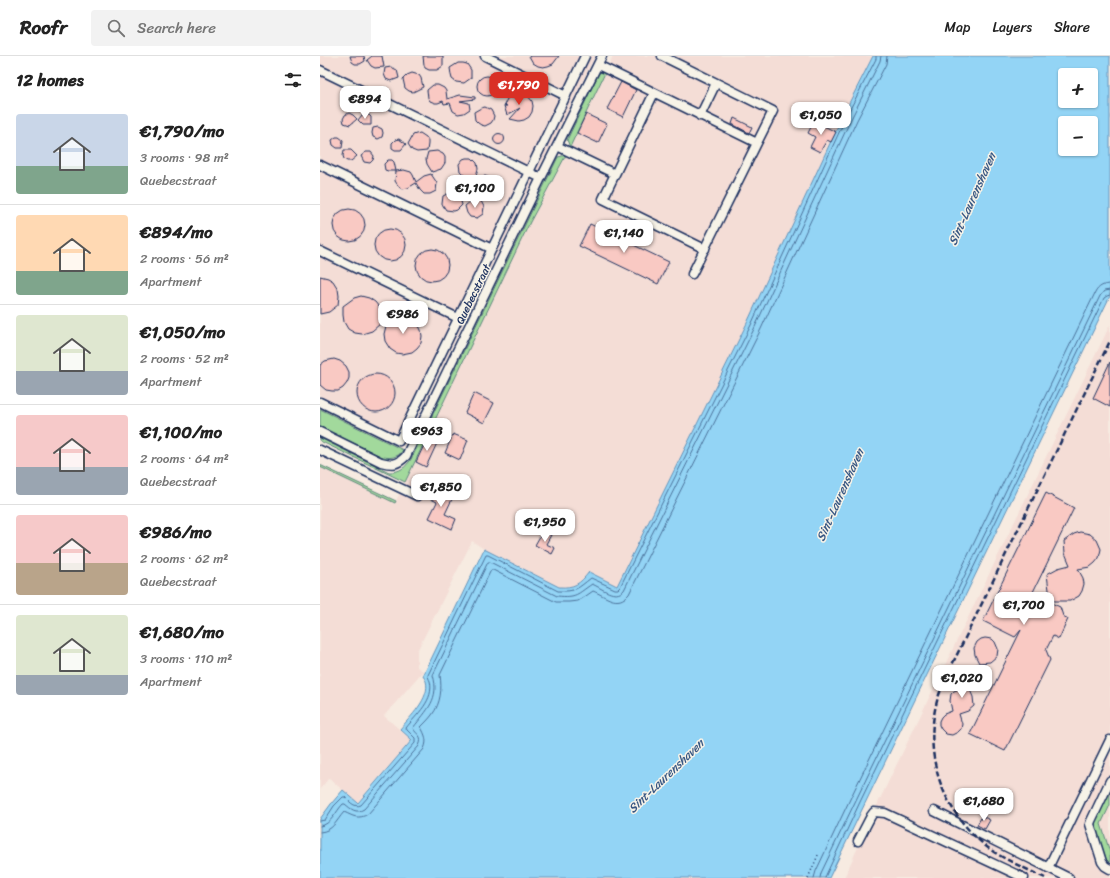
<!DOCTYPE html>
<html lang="en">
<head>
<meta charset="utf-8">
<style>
  :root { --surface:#fff; --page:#f2f2f2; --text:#222; --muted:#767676; --line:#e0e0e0; --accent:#d93025 }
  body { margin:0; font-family:Sriracha,sans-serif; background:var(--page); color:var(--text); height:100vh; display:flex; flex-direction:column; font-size:15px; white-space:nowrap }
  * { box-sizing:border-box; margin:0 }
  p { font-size:13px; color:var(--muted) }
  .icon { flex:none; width:22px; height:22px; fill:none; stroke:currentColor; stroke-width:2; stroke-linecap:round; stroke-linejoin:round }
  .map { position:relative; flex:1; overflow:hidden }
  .panel { display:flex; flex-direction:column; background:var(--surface); width:320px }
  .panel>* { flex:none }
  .buttons { position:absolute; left:738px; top:12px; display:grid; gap:8px }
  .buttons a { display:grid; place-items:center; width:40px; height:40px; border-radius:4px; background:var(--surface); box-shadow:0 1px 3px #0004; font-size:20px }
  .price { position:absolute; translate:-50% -34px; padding:0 9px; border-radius:8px; background:#fff; color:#222; font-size:13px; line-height:26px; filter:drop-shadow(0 1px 2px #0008) }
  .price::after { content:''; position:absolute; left:50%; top:24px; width:12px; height:9px; margin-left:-6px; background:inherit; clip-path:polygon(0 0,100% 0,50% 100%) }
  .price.on { background:var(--accent); color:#fff }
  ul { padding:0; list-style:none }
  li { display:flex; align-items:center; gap:12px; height:100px; padding:0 16px }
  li+li { border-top:1px solid var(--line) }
  li span { display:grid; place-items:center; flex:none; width:112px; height:80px; border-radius:4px; color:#555 }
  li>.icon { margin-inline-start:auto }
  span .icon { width:48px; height:48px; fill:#fffc; stroke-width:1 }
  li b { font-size:17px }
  h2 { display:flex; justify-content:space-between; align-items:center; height:48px; padding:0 16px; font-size:17px }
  header { display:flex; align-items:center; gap:24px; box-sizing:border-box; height:56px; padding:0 20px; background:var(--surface); border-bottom:1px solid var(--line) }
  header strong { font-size:19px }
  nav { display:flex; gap:22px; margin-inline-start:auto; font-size:14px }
  .search { width:280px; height:36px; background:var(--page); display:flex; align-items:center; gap:10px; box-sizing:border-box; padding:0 14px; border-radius:4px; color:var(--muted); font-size:15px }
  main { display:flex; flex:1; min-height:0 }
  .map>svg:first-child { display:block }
  .built { fill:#f4ddd6 }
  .green { fill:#a2d99c; stroke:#5e847d }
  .water { fill:#93d4f5; stroke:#6392b9; fill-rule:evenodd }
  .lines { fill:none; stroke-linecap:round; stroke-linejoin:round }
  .shore { stroke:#4b719a; stroke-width:1 }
  .building { fill:#f9c9c3; stroke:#1b2f5e }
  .minor-casing { stroke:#1b2f5e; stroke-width:11 }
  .path { stroke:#1b2f5e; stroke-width:1.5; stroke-dasharray:1 3; stroke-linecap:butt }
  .minor { stroke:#f7f3e8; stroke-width:8 }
  .rail { stroke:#1b2f5e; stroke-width:2.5; stroke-dasharray:6 3; stroke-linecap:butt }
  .labels { text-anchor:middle; stroke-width:3; stroke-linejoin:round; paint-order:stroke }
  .street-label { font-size:11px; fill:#1b2f5e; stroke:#f7f3e8 }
  .water-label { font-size:12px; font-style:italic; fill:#395884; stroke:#f7f3e8 }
</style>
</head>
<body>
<header>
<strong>Roofr</strong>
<div class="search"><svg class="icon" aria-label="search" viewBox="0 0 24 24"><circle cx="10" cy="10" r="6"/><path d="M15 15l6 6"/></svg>Search here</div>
<nav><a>Map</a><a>Layers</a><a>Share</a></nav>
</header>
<main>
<section class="panel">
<h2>12 homes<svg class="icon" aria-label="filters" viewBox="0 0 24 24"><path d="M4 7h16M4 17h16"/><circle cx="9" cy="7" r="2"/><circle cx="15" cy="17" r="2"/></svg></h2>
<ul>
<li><span style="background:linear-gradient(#c9d6e8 65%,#7fa58c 0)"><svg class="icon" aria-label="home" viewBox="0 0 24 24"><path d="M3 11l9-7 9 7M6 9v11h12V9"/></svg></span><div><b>€1,790/mo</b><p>3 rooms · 98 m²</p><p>Quebecstraat</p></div></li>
<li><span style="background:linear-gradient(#ffd9b3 70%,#7fa58c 0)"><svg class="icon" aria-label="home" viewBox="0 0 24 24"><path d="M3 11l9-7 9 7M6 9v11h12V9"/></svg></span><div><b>€894/mo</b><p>2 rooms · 56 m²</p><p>Apartment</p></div></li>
<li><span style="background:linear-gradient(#dfe7d0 70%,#9aa5b1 0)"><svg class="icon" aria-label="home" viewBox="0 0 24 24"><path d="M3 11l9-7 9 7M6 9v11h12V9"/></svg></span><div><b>€1,050/mo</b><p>2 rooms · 52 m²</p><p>Apartment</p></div></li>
<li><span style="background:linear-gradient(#f6c9c9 65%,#9aa5b1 0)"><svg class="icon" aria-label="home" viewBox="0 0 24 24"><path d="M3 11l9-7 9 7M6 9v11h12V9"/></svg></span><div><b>€1,100/mo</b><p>2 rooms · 64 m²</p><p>Quebecstraat</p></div></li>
<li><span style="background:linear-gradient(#f6c9c9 60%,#b9a48a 0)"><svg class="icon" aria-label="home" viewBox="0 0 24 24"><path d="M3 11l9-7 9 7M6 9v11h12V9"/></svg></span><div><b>€986/mo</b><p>2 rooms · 62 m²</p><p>Quebecstraat</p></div></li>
<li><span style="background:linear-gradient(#dfe7d0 75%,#9aa5b1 0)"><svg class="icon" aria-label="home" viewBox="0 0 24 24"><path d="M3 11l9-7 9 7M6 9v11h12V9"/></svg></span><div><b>€1,680/mo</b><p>3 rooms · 110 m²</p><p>Apartment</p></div></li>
</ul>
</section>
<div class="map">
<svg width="790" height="822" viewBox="0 0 790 822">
  <rect width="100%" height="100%" fill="#f7ebe1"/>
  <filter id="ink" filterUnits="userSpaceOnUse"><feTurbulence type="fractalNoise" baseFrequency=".025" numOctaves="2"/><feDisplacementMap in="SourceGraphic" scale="8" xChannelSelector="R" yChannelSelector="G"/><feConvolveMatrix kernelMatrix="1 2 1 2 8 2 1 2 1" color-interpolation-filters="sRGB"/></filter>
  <g filter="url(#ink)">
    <path class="built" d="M0 0H275L81 393 0 353Z
      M293 0H553L524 57 427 267 297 530 269 516 265 521 255 530 247 531H239L164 493 152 485 97 595V611L103 615 64 660 92 684 37 747 9 722 0 733V411L75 447 210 166 246 99Z
      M790 269V822H524L559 745Z"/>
    <path class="green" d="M282 16 285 17 250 91 247 84 279 17Z
      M246 99 210 166 113 368 111 362 238 101Z
      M0 353 81 393 83 394C78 402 69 403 60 400L0 371Z
      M109 377 85 426 0 385V382L69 416C90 417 95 394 102 379Z
      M0 409 76 445 75 447 0 411Z
      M790 734V749L781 768 790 796V808L786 803 774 767Z"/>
    <path class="water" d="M553 0H790V240L509 822H0V763L11 748 23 734 38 747 92 684 80 673C89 662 111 642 106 625 105 623 104 622 103 620L164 493 239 531C254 532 260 528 269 516L297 530 427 267 524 57ZM745 19H771V45H745ZM745 67H771V93H745Z"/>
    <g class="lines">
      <path class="shore" d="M0 765 5 764 14 750 23 741H25C29 745 34 752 41 749L95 687V682L87 674 86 672C96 659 115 644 110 625 109 623 108 621 108 619L166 499H168L238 535C256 536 258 532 271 522L295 533H298L300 531 431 269 527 59 556 3V0
        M0 770C11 769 16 755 23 748H25C31 753 36 758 44 753L99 690C104 679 96 679 93 672 107 654 120 643 113 619L168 506H170L237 540C257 542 257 538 272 528 282 532 295 544 304 534L435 271 532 61 560 5 561 0
        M0 776C13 775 16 765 24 756 33 760 38 764 48 758L104 693C108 684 105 679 101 671 105 667 109 663 112 659 121 647 122 633 120 619L171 514H173L236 546H249L258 545 263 542 273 535C286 540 297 552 309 538L441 273 537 64 566 8 567 0
        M494 822 496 815 531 741 775 237C778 231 783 228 790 228
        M500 822 501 817 536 744 780 240 784 235 790 234
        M505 822 506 819 540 746 784 242 787 240 790 239"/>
    </g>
    <path class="building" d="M30 0H44L45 5 40 8H35L32 6Z
      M52 0H62L64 11 55 12 51 10 47 4Z
      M103 0H123V10L117 14H109L105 12 104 9Z
      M209 0H239L233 8 228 10 223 11 218 10 213 7Z
      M138 7H143L147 8 151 14V22L144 27 136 26 132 23 131 19 130 12Z
      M71 11 77 14 79 22 71 25 66 23 64 18 65 12Z
      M92 17 99 19 101 22 103 31 93 36 89 35 85 32 83 23 87 19Z
      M157 30a10 10 0 1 1 20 0a10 10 0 1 1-20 0Z
      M301 26 316 34 303 61 287 53Z
      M113 29H118L124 32 126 35 127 43 140 39 155 41V43L140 45 149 47 150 53 144 57 138 58 133 55 130 47 124 48 123 45 118 47H115L110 45 108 42 107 34Z
      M199 36 204 37 208 40 212 45 213 50 212 56 209 61 204 64 199 65 190 63 200 52 187 59 184 50H187L184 49 188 41 193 37Z
      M165 51 171 54 174 60 173 64 171 67 165 70 161 69 158 67 155 64 154 56 161 52Z
      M29 57 33 59 37 63 30 69 24 67 23 63 25 59Z
      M45 58 49 59 51 61V69H43L38 64 42 59Z
      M266 58 287 68 278 87 257 77Z
      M414 62 432 71 429 77 412 68Z
      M494 65 516 76 511 86 507 84 500 96 490 91 495 81 488 77Z
      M58 71 62 73 63 77 62 81 58 83 53 81 52 77 53 72Z
      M100 77 106 81 108 84V88L107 95 97 96 92 94 88 88 93 79 96 78Z
      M173.5 83a5.5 5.5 0 1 1 11 0a5.5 5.5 0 1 1-11 0Z
      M16 81H19L23 84 22 92H17L13 89 12 84Z
      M79 83 86 88 81 94H75L72 92V87L75 84Z
      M24 94H31L37 100 31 105H27L24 103 23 100Z
      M117 95 123 98 125 101V107L121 113 112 116 107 108 106 103 108 96Z
      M46 96H51L54 100 53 104 50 107 44 106 41 100Z
      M146 102H152L157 107 158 113 156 120H145L140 115 139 108 143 103Z
      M68 104H72L74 106 76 115H68L65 114 64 108Z
      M84 114 91 116 93 119 96 126 104 120 111 118 117 127 116 135 110 138H104L100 134 96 127 88 132 82 133 79 131 75 125 76 115Z
      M165 120 170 122 173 124 175 127V132L171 138 160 140 157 134 156 129 158 122Z
      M129 137H133L138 139 140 142 142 149 137 154 134 155 126 154 122 148 123 140Z
      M160 143 164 151 163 158 157 162 150 161 147 157 145 150 151 145Z
      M13 169a16 16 0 1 1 32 0a16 16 0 1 1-32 0Z
      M270 168 349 206 338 228 259 190Z
      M54 189a16 16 0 1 1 32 0a16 16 0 1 1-32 0Z
      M96 209a16 16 0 1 1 32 0a16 16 0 1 1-32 0Z
      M0 220 8 222 13 225 18 233 19 240 18 249 9 256 0 258Z
      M41 240 49 242 55 246 59 251 60 259V268L52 275 42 278 35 277 28 273 24 266 23 259V250L34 242Z
      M84 260 94 263 98 268 101 274 102 280 101 287 97 292 92 296 82 298 76 297 70 293 65 285 64 278 66 270 72 264 78 261Z
      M14 303 20 305 26 310 29 316V322L27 327 23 332 18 335H12L6 334 0 329V309L5 305Z
      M790 306V351L773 342Z
      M37 337a19 19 0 1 1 38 0a19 19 0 1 1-38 0Z
      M154 337 174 347 164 367 145 357Z
      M133 378 148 384 140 404 125 397Z
      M108 381 118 385 106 411 96 406Z
      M110 431 133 441 125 458 136 463 132 473 109 462 117 446 105 440Z
      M726 437 754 452 712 538 740 551 743 560 748 563 739 583 733 580 726 594 730 604 685 695 650 678 701 574 695 581 663 565Z
      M223 475 231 479 226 488 235 492 232 498 215 489Z
      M760 476 770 478 777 484 781 493 779 502 775 507 770 511 758 513 763 522 764 528 762 535 759 540 750 545H734L729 534 727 518 738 512 750 509 745 497 744 485 754 478Z
      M665 582 672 583 675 586 678 593 677 600 670 606 659 607 655 599 654 592 657 586 661 583Z
      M658 608 663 615 665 622 664 626 661 630 650 634 653 641 654 650 648 655 639 658 642 668 641 673 638 676 632 679 626 678 621 673 619 669V665L621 661 624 658 632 655 630 645 631 638 634 635 643 631 641 624V617L643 613 647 610Z
      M662 760 670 764 665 773 657 769Z"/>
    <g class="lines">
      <defs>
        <path id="minor" d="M165 0 246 40
          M342 0 453 55 437 87
          M278 9 437 87 372 218
          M0 14 221 122
          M334 37 283 143 385 193
          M380 60 396 27
          M237 90 295 118
          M0 109 172 193
          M0 195 138 262
          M0 346 79 385 265 0
          M102 369 124 380
          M0 376 61 406C73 409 77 409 86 400L221 122 282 0
          M0 394 97 440
          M790 725 771 765 770 768 782 806 785 810 790 813
          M614 755 749 822
          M538 785 551 760 554 756 565 757 704 822
          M728 812 790 684"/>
      </defs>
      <use href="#minor" class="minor-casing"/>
      <path class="path" d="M488 822 499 797"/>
      <use href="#minor" class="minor"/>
      <path class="rail" d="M725 822C707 813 687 805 671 794 624 759 602 702 617 645 620 635 624 626 628 617L790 285"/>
    </g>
  </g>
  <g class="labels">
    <g class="street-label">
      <text transform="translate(153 238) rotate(-64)" y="4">Quebecstraat</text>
    </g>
    <g class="water-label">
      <text transform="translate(652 143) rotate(-66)" y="4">Sint-Laurenshaven</text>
      <text transform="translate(520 439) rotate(-66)" y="4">Sint-Laurenshaven</text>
      <text transform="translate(346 720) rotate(-44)" y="4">Sint-Laurenshaven</text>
    </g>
  </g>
</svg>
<div class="buttons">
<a>+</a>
<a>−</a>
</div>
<b class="price on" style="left:199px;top:50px">€1,790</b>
<b class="price" style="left:45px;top:64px">€894</b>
<b class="price" style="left:501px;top:80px">€1,050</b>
<b class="price" style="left:155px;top:153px">€1,100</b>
<b class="price" style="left:304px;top:198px">€1,140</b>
<b class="price" style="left:83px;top:279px">€986</b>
<b class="price" style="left:107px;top:396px">€963</b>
<b class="price" style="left:121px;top:452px">€1,850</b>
<b class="price" style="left:225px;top:487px">€1,950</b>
<b class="price" style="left:704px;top:570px">€1,700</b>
<b class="price" style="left:642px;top:643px">€1,020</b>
<b class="price" style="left:664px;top:766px">€1,680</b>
</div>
</main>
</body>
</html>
